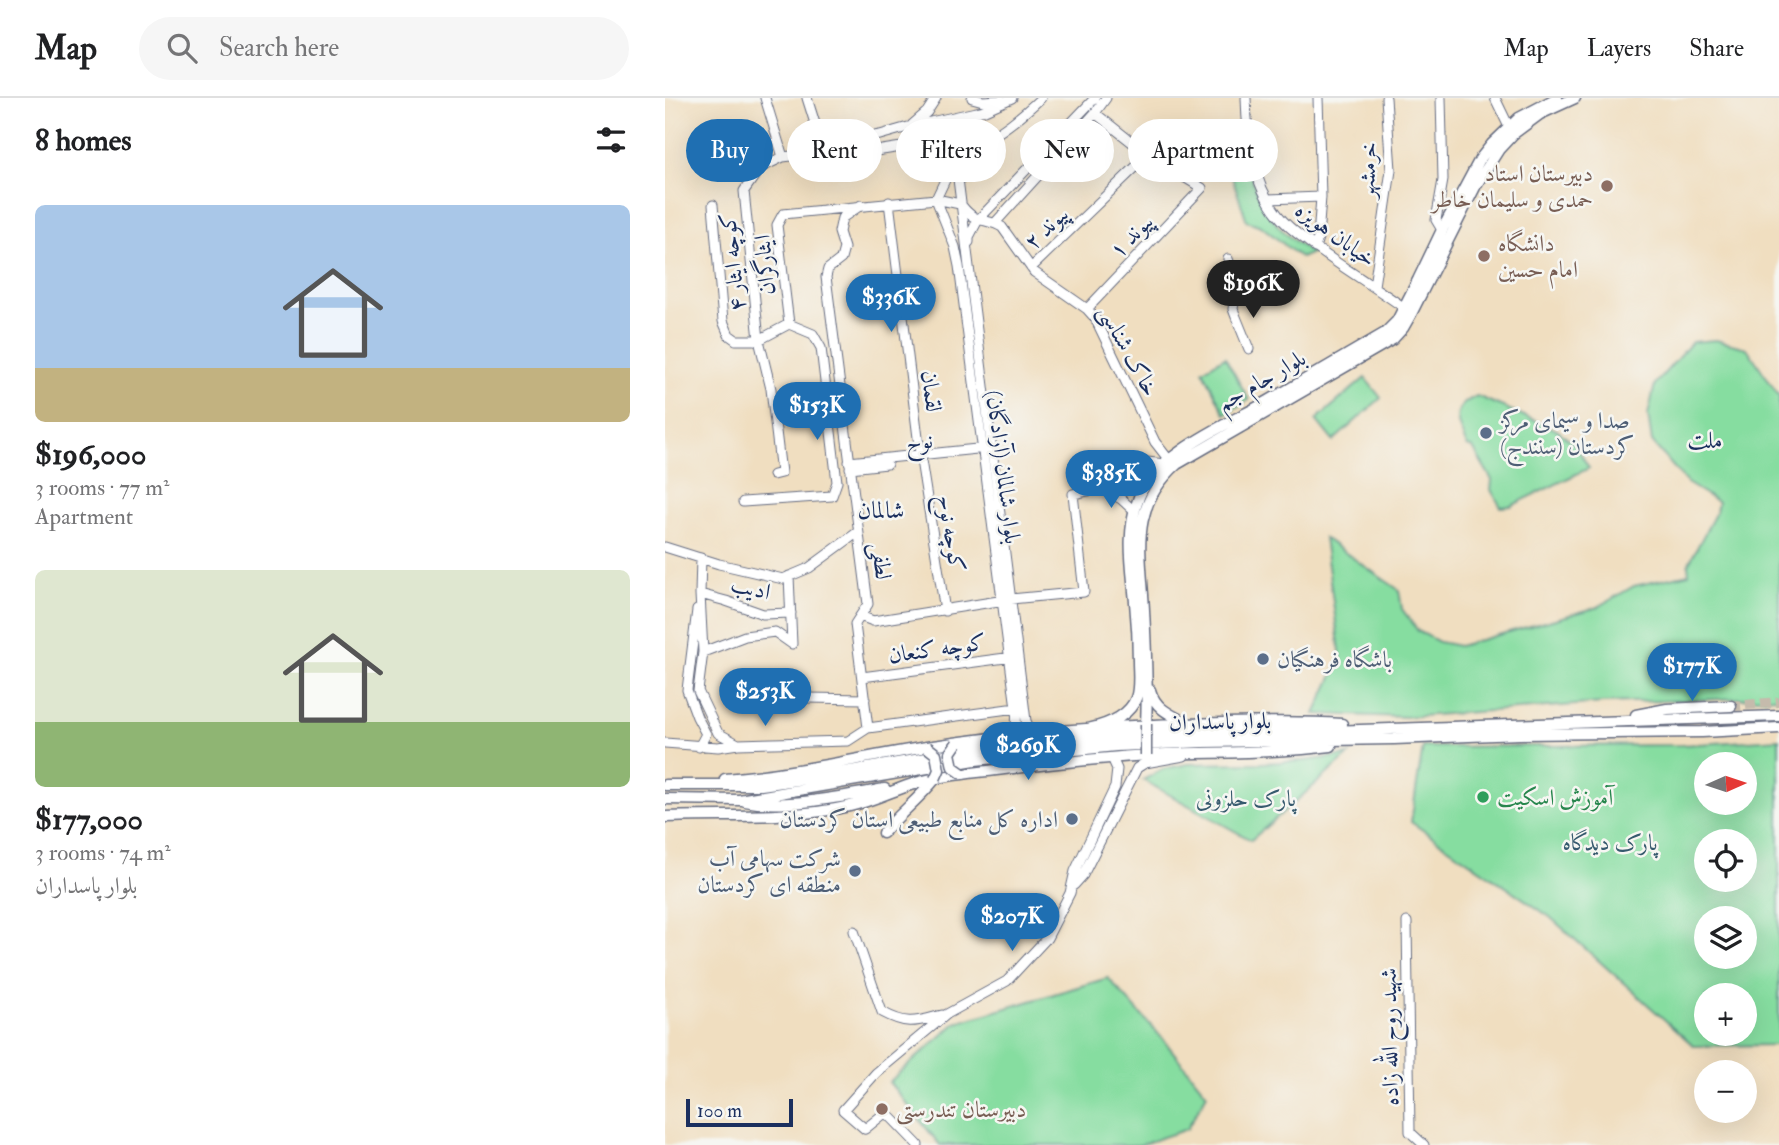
<!DOCTYPE html>
<html lang="en">
<head>
<meta charset="utf-8">
<style>
  :root { --surface:#fff; --page:#f6f6f6; --text:#202124; --muted:#757577; --line:#e0e0e0; --accent:#1f6fb2 }
  body { margin:0; font-family:"IM FELL Double Pica",Amiri,serif; background:var(--page); color:var(--text); height:100vh; display:flex; flex-direction:column; font-size:26px; white-space:nowrap }
  * { box-sizing:border-box; margin:0 }
  p { font-size:23px; color:var(--muted) }
  .icon { flex:none; width:38px; height:38px; fill:none; stroke:currentColor; stroke-width:2; stroke-linecap:round; stroke-linejoin:round }
  .map { position:relative; flex:1; overflow:hidden }
  .drawer { display:flex; flex-direction:column; background:var(--surface); width:665px }
  .drawer>* { flex:none }
  .banner { position:absolute; left:21px; top:21px; width:665px; height:63px; display:flex; gap:14px }
  .needle { width:46px; rotate:87deg }
  .controls { position:absolute; left:1029px; top:654px; display:grid; gap:14px }
  .controls a { display:grid; place-items:center; width:63px; height:63px; border-radius:50%; background:var(--surface); box-shadow:0 7px 28px #0002; font-size:35px }
  .scale { position:absolute; left:21px; bottom:18px; width:107px; box-sizing:border-box; padding-left:7px; border:4px solid #1b2f5e; border-top:0; font-size:19px; line-height:24px; white-space:nowrap; color:#1b2f5e; -webkit-text-stroke:5px #f6f6f2; paint-order:stroke }
  .price { position:absolute; translate:-50% -60px; padding:0 16px; border-radius:24px; background:var(--accent); color:#fff; font-size:23px; line-height:46px; filter:drop-shadow(0 2px 4px #0008) }
  .price::after { content:''; position:absolute; left:50%; top:42px; width:21px; height:16px; margin-left:-10px; background:inherit; clip-path:polygon(0 0,100% 0,50% 100%) }
  .price.on { background:#222; color:#fff }
  ul { padding:0; list-style:none }
  li { display:grid; align-content:center; gap:14px; height:371px; padding:0 35px }
  li span { display:grid; place-items:center; height:217px; border-radius:10px; color:#555 }
  li>.icon { margin-inline-start:auto }
  span .icon { width:126px; height:126px; fill:#fffc; stroke-width:1 }
  li b { font-size:30px }
  h2 { display:flex; justify-content:space-between; align-items:center; height:84px; padding:0 35px; font-size:30px }
  .tag { padding:0 24px; border-radius:32px; background:var(--surface); box-shadow:0 7px 28px #0002; font-size:24px; line-height:63px }
  .tag.on { background:var(--accent); color:#fff }
  header { display:flex; align-items:center; gap:42px; box-sizing:border-box; height:98px; padding:0 35px; background:var(--surface); border-bottom:2px solid var(--line) }
  header strong { font-size:33px }
  nav { display:flex; gap:38px; margin-inline-start:auto; font-size:24px }
  .search { width:490px; height:63px; background:var(--page); display:flex; align-items:center; gap:18px; box-sizing:border-box; padding:0 24px; border-radius:38px; color:var(--muted); font-size:26px }
  main { display:flex; flex:1; min-height:0 }
  .map>svg:first-child { display:block }
  .green { fill:#86dda0; stroke:#50867f; stroke-width:2; fill-rule:evenodd }
  .lines { fill:none; stroke-linecap:round; stroke-linejoin:round }
  .major-tunnel { stroke:#c5bbac; stroke-width:10; stroke-dasharray:10 5; stroke-linecap:butt }
  .minor-casing { stroke:#666c80; stroke-width:11 }
  .major-casing { stroke:#666c80; stroke-width:13 }
  .minor { stroke:#fff; stroke-width:9 }
  .major { stroke:#fff; stroke-width:10 }
  .major-bridge-casing { stroke:#666c80; stroke-width:13; stroke-linecap:butt }
  .major-bridge { stroke:#fff; stroke-width:10 }
  .education-dot { fill:#8d6e63; stroke:#f6f6f2; stroke-width:2.5 }
  .service-dot { fill:#5c6f8a; stroke:#f6f6f2; stroke-width:2.5 }
  .leisure-dot { fill:#2e9e5b; stroke:#f6f6f2; stroke-width:2.5 }
  .labels { text-anchor:middle; stroke-width:5; stroke-linejoin:round; paint-order:stroke }
  .street-label { font-size:23px; fill:#1b2f5e; stroke:#f6f6f2 }
  .education-label { font-size:23px; fill:#785e54; stroke:#f6f6f2; text-anchor:start }
  .service-label { font-size:23px; fill:#4e5e75; stroke:#f6f6f2; text-anchor:start }
  .leisure-label { font-size:23px; fill:#27864d; stroke:#f6f6f2; text-anchor:start }
  .park-label { font-size:23px; fill:#365a6e; stroke:#f6f6f2 }
  .neighbourhood-label { font-size:24px; fill:#1b2f5e; stroke:#f6f6f2 }
</style>
</head>
<body>
<header>
<strong>Map</strong>
<div class="search"><svg class="icon" aria-label="search" viewBox="0 0 24 24"><circle cx="10" cy="10" r="6"/><path d="M15 15l6 6"/></svg>Search here</div>
<nav><a>Map</a><a>Layers</a><a>Share</a></nav>
</header>
<main>
<section class="drawer">
<h2>8 homes<svg class="icon" aria-label="filters" viewBox="0 0 24 24"><path d="M4 7h16M4 17h16"/><circle cx="9" cy="7" r="2"/><circle cx="15" cy="17" r="2"/></svg></h2>
<ul>
<li><span style="background:linear-gradient(#a9c7e8 75%,#c2b280 0)"><svg class="icon" aria-label="home" viewBox="0 0 24 24"><path d="M3 11l9-7 9 7M6 9v11h12V9"/></svg></span><div><b>$196,000</b><p>3 rooms · 77 m²</p><p>Apartment</p></div></li>
<li><span style="background:linear-gradient(#dfe7d0 70%,#8fb573 0)"><svg class="icon" aria-label="home" viewBox="0 0 24 24"><path d="M3 11l9-7 9 7M6 9v11h12V9"/></svg></span><div><b>$177,000</b><p>3 rooms · 74 m²</p><p>بلوار پاسداران</p></div></li>
</ul>
</section>
<div class="map">
<svg width="1114" height="1047" viewBox="0 0 1114 1047">
  <rect width="100%" height="100%" fill="#f6f6f2"/>
  <filter id="ink" filterUnits="userSpaceOnUse"><feTurbulence type="fractalNoise" baseFrequency=".0143" numOctaves="2"/><feDisplacementMap in="SourceGraphic" scale="14" xChannelSelector="R" yChannelSelector="G"/><feConvolveMatrix kernelMatrix="1 2 1 2 8 2 1 2 1" color-interpolation-filters="sRGB"/></filter>
  <filter id="wash" filterUnits="userSpaceOnUse"><feTurbulence type="fractalNoise" baseFrequency=".00686" numOctaves="4" result="noise"/><feDisplacementMap in="SourceGraphic" scale="28" xChannelSelector="R" yChannelSelector="G"/><feGaussianBlur stdDeviation="1.57" result="paint"/><feColorMatrix in="noise" values="0 0 0 0 0 0 0 0 0 0 0 0 0 0 0 0 0 1.4 0 .05"/><feComposite in="paint" operator="in"/></filter>
  <g filter="url(#wash)">
    <rect width="100%" height="100%" fill="#f0dec0"/>
    <path class="green" d="M575 41C585 77 592 108 620 135 628 142 638 149 647 155L636 160 596 128 582 123 555 44Z
      M1051 242 1082 250 1114 298V599L938 605 741 619 650 616 676 560 659 440 734 492 737 511 753 533 774 544 794 548 933 509 969 488 1024 476 1023 467 1051 414 1053 404 1022 385 987 344 983 317 990 286 1027 244Z
      M560 259 584 302 560 316 538 272Z
      M700 280 716 300 668 343 651 322Z
      M812 298 892 332 911 348 924 370 846 408 836 409 826 392 827 382 808 350 802 348C793 325 782 311 812 298Z
      M1114 641V947L1029 948 885 819 746 724 758 649 1017 647ZM1041 667H1080V705H1041ZM1041 744H1080V782H1041ZM1041 821H1080V859H1041ZM1041 898H1080V936H1041Z
      M684 657 586 742 478 682 498 671 523 666 597 665 639 663Z
      M443 880 497 940 542 996 522 1031 475 1047H275L224 984 291 925Z"/>
  </g>
  <g filter="url(#ink)">
    <g class="lines">
      <path class="major-tunnel" d="M1066 608 1114 604"/>
      <defs>
        <path id="minor" d="M100 0 118 59
          M142 0 159 54
          M307 0 318 3 337 2
          M581 0C582 40 587 85 613 117 621 127 631 135 641 142 672 167 706 186 738 209
          M776 0 778 82 771 122 777 132
          M830 0 844 29
          M247 27 262 14 271 0
          M159 54 170 45 215 37 243 29 320 12 347 0
          M603 101 656 99
          M224 104 255 356 280 513
          M48 107 58 223 64 237 71 242H94L124 226
          M196 107 177 120 174 134 179 150 176 161 163 171 161 179 203 506 190 526 203 630
          M297 108C312 127 319 119 337 129L369 174 422 211 430 220 490 344 504 362
          M330 125 430 15 441 0
          M304 144V139L313 122 430 0
          M650 150 653 140 656 99 653 0
          M563 161 578 199
          M366 170 483 57
          M709 188 726 72 721 0
          M422 211 537 90 483 57 430 15
          M124 226 112 127 118 116 271 101 295 106
          M584 251 571 219 568 211 569 204 589 192
          M184 364 322 350
          M185 370 222 366
          M108 377 116 375 106 291 94 242 79 93 95 70 118 59 159 54 172 59 256 46 267 47 275 54 280 82 271 101 290 149 294 168 351 610C352 625 353 629 341 638
          M437 390 456 401 469 413
          M78 404 167 398 172 384 156 250 148 236 124 226
          M0 449 54 466 118 481 144 470 193 434
          M36 460 35 496 38 554 33 593 53 635 73 646
          M124 478 127 546
          M35 496 61 503 98 516 126 515
          M32 512 22 592 32 619 41 636 34 649
          M195 518 208 523 346 501 419 494 408 396 437 390 445 383 482 364 500 366
          M38 554 80 538 110 534 127 546
          M197 579 348 559
          M143 600 200 601
          M373 635 364 630 361 623 291 65C302 41 312 47 331 36 347 26 362 13 376 0
          M0 645 53 649 73 646 183 643 203 630 351 610
          M409 787 418 777 472 670 480 665 519 658
          M742 824 745 1034 759 1047
          M189 833 217 914C243 928 250 924 277 917
          M253 1047 221 1014 200 1031 178 1012 211 975 282 916 342 883 382 840 405 795 410 773 450 689 452 671 447 660"/>
        <path id="major" d="M485 592C490 610 504 616 520 624
          M971 617 1002 611 1066 608
          M481 626C483 588 481 550 479 512 476 453 463 410 512 366L728 241 738 230 746 216 811 87 834 51 848 36 875 16 910 0
          M423 631C441 627 464 619 471 600 475 589 473 575 473 563 473 544 472 524 470 504 467 468 460 435 474 399 489 358 563 326 600 305 640 282 680 258 720 235L732 223 753 182 777 132 815 61 827 46 854 20 892 0
          M60 681C139 675 217 654 296 644 383 632 472 626 560 625 599 624 638 623 677 626
          M0 687H96L138 681 309 652 450 638 537 634H635L1114 618
          M0 701 74 702 310 662 451 648 537 644 729 641 854 636 1037 634 1114 630
          M80 703C118 711 181 698 220 691
          M0 719C61 716 125 722 185 708 206 703 225 694 245 687 275 677 308 675 339 671 393 665 448 658 502 656 557 654 611 655 666 648
          M218 735C234 716 254 701 270 681"/>
      </defs>
      <use href="#minor" class="minor-casing"/>
      <use href="#major" class="major-casing"/>
      <use href="#minor" class="minor"/>
      <use href="#major" class="major"/>
      <defs>
        <path id="major-bridge" d="M292 645 285 655 288 669 298 676
          M262 649 271 656 274 672 270 681
          M481 657V626"/>
      </defs>
      <use href="#major-bridge" class="major-bridge-casing"/>
      <use href="#major-bridge" class="major-bridge"/>
    </g>
  </g>
  <g class="education-dot">
    <circle cx="942" cy="88" r="7"/>
    <circle cx="819" cy="158" r="7"/>
    <circle cx="217" cy="1011" r="7"/>
  </g>
  <g class="service-dot">
    <circle cx="821" cy="335" r="7"/>
    <circle cx="598" cy="561" r="7"/>
    <circle cx="407" cy="721" r="7"/>
    <circle cx="190" cy="773" r="7"/>
  </g>
  <circle class="leisure-dot" cx="818" cy="699" r="7"/>
  <g class="labels">
    <g class="street-label">
      <text transform="translate(702 72) rotate(-87)" y="8">خرمشهر</text>
      <text transform="translate(381 129) rotate(-44)" y="8">پیوند ۲</text>
      <text transform="translate(671 136) rotate(36)" y="8">خیابان هویزه</text>
      <text transform="translate(466 137) rotate(-46)" y="8">پیوند ۱</text>
      <text transform="translate(67 164) rotate(-96)" y="8">کوچه ایثار ۴</text>
      <text transform="translate(99 167) rotate(-95)" y="8">ایثارگران</text>
      <text transform="translate(464 252) rotate(61)" y="8">خاک شناسی</text>
      <text transform="translate(596 282) rotate(-30)" y="8">بلوار جام جم</text>
      <text transform="translate(267 293) rotate(83)" y="8">لقمان</text>
      <text transform="translate(254 343) rotate(-6)" y="8">نوح</text>
      <text transform="translate(339 369) rotate(83)" y="8">بلوار شالمان (آزادگان)</text>
      <text transform="translate(287 435) rotate(81)" y="8">کوچه نوح</text>
      <text transform="translate(217 463) rotate(83)" y="8">لطفی</text>
      <text transform="translate(86 489) rotate(14)" y="8">ادیب</text>
      <text transform="translate(272 550) rotate(-8)" y="8">کوچه کنعان</text>
      <text transform="translate(555 623) rotate(-1)" y="8">بلوار پاسداران</text>
      <text transform="translate(724 939) rotate(-91)" y="8">شهید روح الله زاده</text>
    </g>
    <g class="education-label">
      <text x="928" y="83" text-anchor="end">دبیرستان استاد<tspan x="928" dy="26">حمدی و سلیمان خاطر</tspan></text>
      <text x="833" y="153">دانشگاه<tspan x="833" dy="26">امام حسین</tspan></text>
      <text x="231" y="1019">دبیرستان تندرستی</text>
    </g>
    <g class="service-label">
      <text x="835" y="330">صدا و سیمای مرکز<tspan x="835" dy="26">کردستان (سنندج)</tspan></text>
      <text x="612" y="569">باشگاه فرهنگیان</text>
      <text x="393" y="729" text-anchor="end">اداره کل منابع طبیعی استان کردستان</text>
      <text x="176" y="768" text-anchor="end">شرکت سهامی آب<tspan x="176" dy="26">منطقه ای کردستان</tspan></text>
    </g>
    <g class="leisure-label">
      <text x="832" y="707">آموزش اسکیت</text>
    </g>
    <g class="park-label">
      <text x="581" y="708">پارک حلزونی</text>
      <text x="945" y="752">پارک دیدگاه</text>
    </g>
    <g class="neighbourhood-label">
      <text x="1040" y="350">ملت</text>
      <text x="216" y="420">شالمان</text>
    </g>
  </g>
</svg>
<div class="controls">
<a><svg class="needle" viewBox="-14 -14 28 28"><path d="M0-13l5 13h-10z" fill="#e53935"/><path d="M0 13l5-13h-10z" fill="#757577"/></svg></a>
<a><svg class="icon" aria-label="locate" viewBox="0 0 24 24"><circle cx="12" cy="12" r="6"/><path d="M12 2v4M12 18v4M2 12h4M18 12h4"/></svg></a>
<a><svg class="icon" aria-label="layers" viewBox="0 0 24 24"><path d="M12 4l9 5-9 5-9-5zM3 14l9 5 9-5"/></svg></a>
<a>+</a>
<a>−</a>
</div>
<div class="scale">100 m</div>
<b class="price on" style="left:588px;top:222px">$196K</b>
<b class="price" style="left:226px;top:236px">$336K</b>
<b class="price" style="left:152px;top:344px">$153K</b>
<b class="price" style="left:446px;top:412px">$385K</b>
<b class="price" style="left:1027px;top:605px">$177K</b>
<b class="price" style="left:100px;top:630px">$253K</b>
<b class="price" style="left:363px;top:684px">$269K</b>
<b class="price" style="left:347px;top:855px">$207K</b>
<div class="banner">
<a class="tag on">Buy</a>
<a class="tag">Rent</a>
<a class="tag">Filters</a>
<a class="tag">New</a>
<a class="tag">Apartment</a>
</div>
</div>
</main>
</body>
</html>
